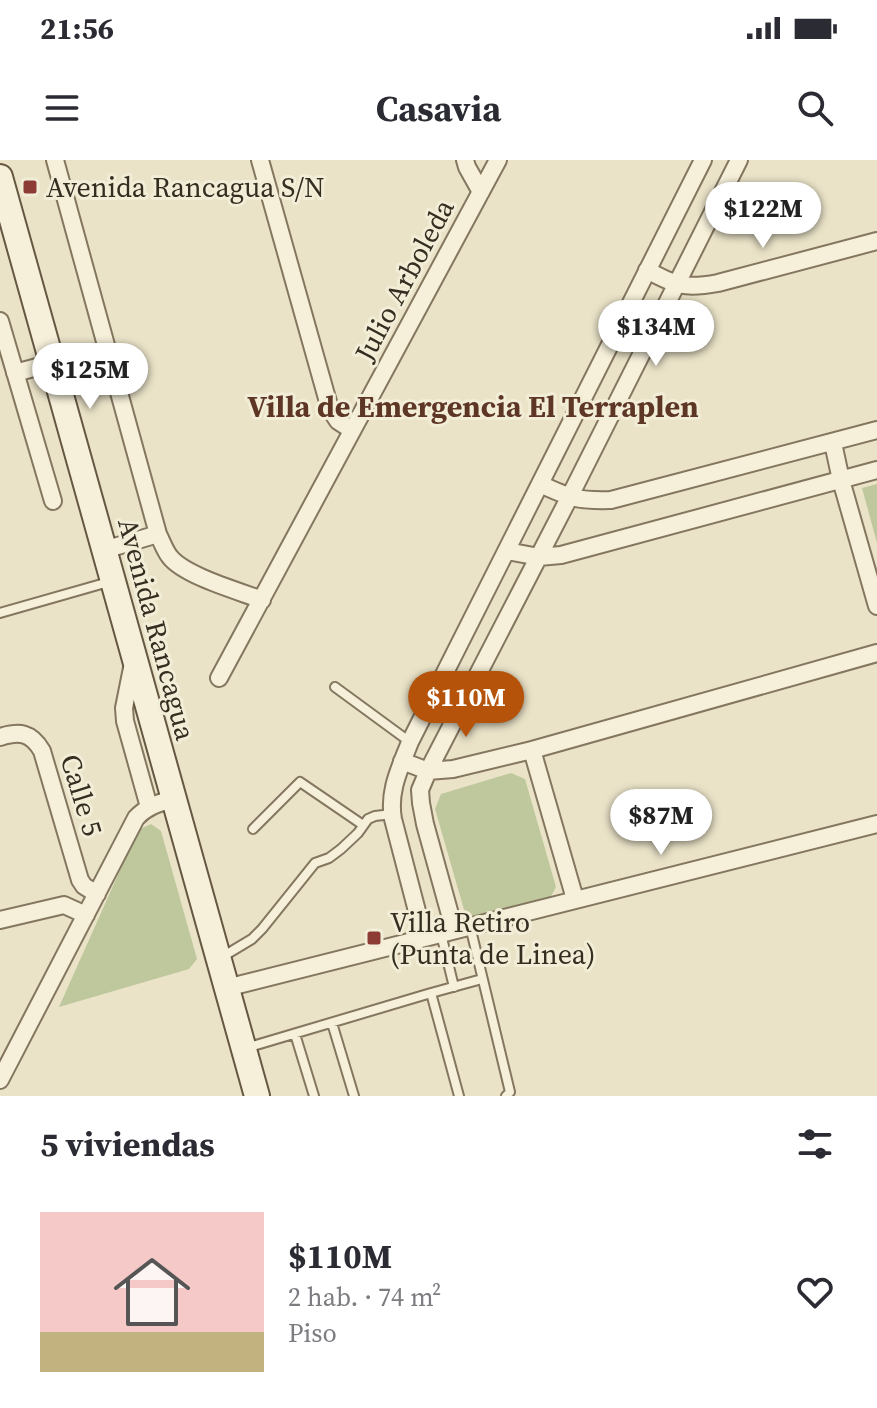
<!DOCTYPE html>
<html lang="es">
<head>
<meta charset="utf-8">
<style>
  :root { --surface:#fff; --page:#f7f7f7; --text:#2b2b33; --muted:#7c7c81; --accent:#b45309 }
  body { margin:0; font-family:"Source Serif 4",serif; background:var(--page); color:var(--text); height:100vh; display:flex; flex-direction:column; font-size:30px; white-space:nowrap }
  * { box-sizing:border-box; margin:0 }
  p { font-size:26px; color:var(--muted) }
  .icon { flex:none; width:44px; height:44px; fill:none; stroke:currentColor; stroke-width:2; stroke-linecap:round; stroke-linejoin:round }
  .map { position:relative; height:936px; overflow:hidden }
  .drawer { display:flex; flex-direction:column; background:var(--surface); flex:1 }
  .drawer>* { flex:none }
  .price { position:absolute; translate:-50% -68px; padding:0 18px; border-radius:28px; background:#fff; color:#222; font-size:26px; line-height:52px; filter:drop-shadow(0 2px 4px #0008) }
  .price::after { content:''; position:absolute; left:50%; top:48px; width:24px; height:18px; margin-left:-12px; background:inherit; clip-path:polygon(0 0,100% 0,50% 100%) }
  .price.on { background:var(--accent); color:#fff }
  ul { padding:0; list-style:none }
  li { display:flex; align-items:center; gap:24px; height:200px; padding:0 40px }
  li span { display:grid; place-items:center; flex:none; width:224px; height:160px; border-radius:0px; color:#555 }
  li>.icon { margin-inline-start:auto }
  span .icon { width:96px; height:96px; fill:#fffc; stroke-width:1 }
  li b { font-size:34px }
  h2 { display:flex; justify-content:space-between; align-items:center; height:96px; padding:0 40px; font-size:34px }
  .status { display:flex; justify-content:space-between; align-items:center; height:56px; padding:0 40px; background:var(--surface); direction:ltr }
  .status svg { height:22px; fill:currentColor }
  header { display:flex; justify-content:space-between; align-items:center; height:104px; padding:0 40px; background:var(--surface); font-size:36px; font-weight:700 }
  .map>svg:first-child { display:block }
  .green { fill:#bfc79d }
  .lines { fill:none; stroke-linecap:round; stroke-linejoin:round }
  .service-casing { stroke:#84765f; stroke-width:12 }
  .minor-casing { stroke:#84765f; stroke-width:20 }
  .secondary-casing { stroke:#665742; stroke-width:28 }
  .service { stroke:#f6f0da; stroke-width:8 }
  .minor { stroke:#f6f0da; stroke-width:16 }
  .secondary { stroke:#f6f0da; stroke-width:24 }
  .poi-dot { fill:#8d3c35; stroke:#f2edd7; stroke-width:3 }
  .labels { text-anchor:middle; stroke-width:6; stroke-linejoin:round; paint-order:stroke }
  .poi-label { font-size:28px; fill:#362d21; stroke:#f2edd7; text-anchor:start }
  .street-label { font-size:28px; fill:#362d21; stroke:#f2edd7 }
  .neighbourhood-label { font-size:30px; font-weight:bold; fill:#5e3625; stroke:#f2edd7 }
</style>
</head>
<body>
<div class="status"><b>21:56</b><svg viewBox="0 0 49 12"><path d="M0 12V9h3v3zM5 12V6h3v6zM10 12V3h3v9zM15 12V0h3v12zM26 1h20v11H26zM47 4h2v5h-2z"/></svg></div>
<header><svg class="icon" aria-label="menu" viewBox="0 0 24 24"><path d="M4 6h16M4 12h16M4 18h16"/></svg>Casavia<svg class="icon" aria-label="search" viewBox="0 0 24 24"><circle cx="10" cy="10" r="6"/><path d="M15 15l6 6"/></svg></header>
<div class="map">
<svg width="877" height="936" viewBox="0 0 877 936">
  <rect width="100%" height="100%" fill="#eae3c8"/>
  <path class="green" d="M877 324V383L862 328Z
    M511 613 525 619 556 727 550 738 476 759 465 753 435 649 441 634Z
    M151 664 161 671 197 799 189 809 59 847 138 670Z"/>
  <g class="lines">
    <defs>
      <path id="service" d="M0 453 112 421
        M335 527 410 582
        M253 669 300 622 363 665
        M470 766 510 932 506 936
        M441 774 454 827
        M222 797 252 779 262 769 315 703 329 698 341 689 358 673 368 659 375 656 392 654
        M431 833 482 819
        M332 863 354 936
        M295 874 314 936
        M246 888 431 833 459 936"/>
      <path id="minor" d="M55 0 158 374C162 382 165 391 170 397 185 416 239 431 262 440
        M260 0 330 249 338 261 352 270
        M465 0 467 7 481 32
        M647 110C676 126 685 129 718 123L877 81
        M0 161 53 341
        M15 213 52 203
        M833 283 841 320 877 446
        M540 324C570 338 577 341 611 340L877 270
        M104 390 158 374
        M507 391 539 397 561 395 877 310
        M133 503 124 548 125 561 149 647
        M219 518 498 0
        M0 577C19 571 31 572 42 591L80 720 84 726 97 734
        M532 590 575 739
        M402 601 428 611 453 609 532 590 877 493
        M0 760 64 745 86 755
        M454 769 425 664 421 643 420 630 428 611 569 338 739 0
        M424 778 393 659C388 631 400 608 410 582L703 0
        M226 828 877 664
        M0 920 136 658C146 647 158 643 173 639"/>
      <path id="secondary" d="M0 17 257 936"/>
    </defs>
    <use href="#service" class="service-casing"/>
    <use href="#minor" class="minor-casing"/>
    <use href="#secondary" class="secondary-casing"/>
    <use href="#service" class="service"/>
    <use href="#minor" class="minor"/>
    <use href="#secondary" class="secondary"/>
  </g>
  <g class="poi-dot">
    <rect x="22" y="19" width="16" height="16" rx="4"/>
    <rect x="366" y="770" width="16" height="16" rx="4"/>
  </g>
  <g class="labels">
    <g class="poi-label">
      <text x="46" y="37">Avenida Rancagua S/N</text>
      <text x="390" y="772">Villa Retiro<tspan x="390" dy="32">(Punta de Linea)</tspan></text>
    </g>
    <g class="street-label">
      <text transform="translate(404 120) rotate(-62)" y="10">Julio Arboleda</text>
      <text transform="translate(157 469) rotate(75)" y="10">Avenida Rancagua</text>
      <text transform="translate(82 635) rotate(73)" y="10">Calle 5</text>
    </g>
    <g class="neighbourhood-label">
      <text x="473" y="257">Villa de Emergencia El Terraplen</text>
    </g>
  </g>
</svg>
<b class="price" style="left:763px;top:90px">$122M</b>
<b class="price" style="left:656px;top:208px">$134M</b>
<b class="price" style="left:90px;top:251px">$125M</b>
<b class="price on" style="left:466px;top:579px">$110M</b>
<b class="price" style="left:661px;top:697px">$87M</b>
</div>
<section class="drawer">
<h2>5 viviendas<svg class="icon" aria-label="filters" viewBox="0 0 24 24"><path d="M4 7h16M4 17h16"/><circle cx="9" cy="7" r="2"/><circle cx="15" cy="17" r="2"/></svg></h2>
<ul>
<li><span style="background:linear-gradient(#f6c9c9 75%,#c2b280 0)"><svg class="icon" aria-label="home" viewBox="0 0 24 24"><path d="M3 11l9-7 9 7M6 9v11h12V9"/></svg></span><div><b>$110M</b><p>2 hab. · 74 m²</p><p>Piso</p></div><svg class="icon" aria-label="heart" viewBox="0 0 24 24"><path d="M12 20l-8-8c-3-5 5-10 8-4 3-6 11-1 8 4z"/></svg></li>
</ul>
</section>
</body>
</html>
